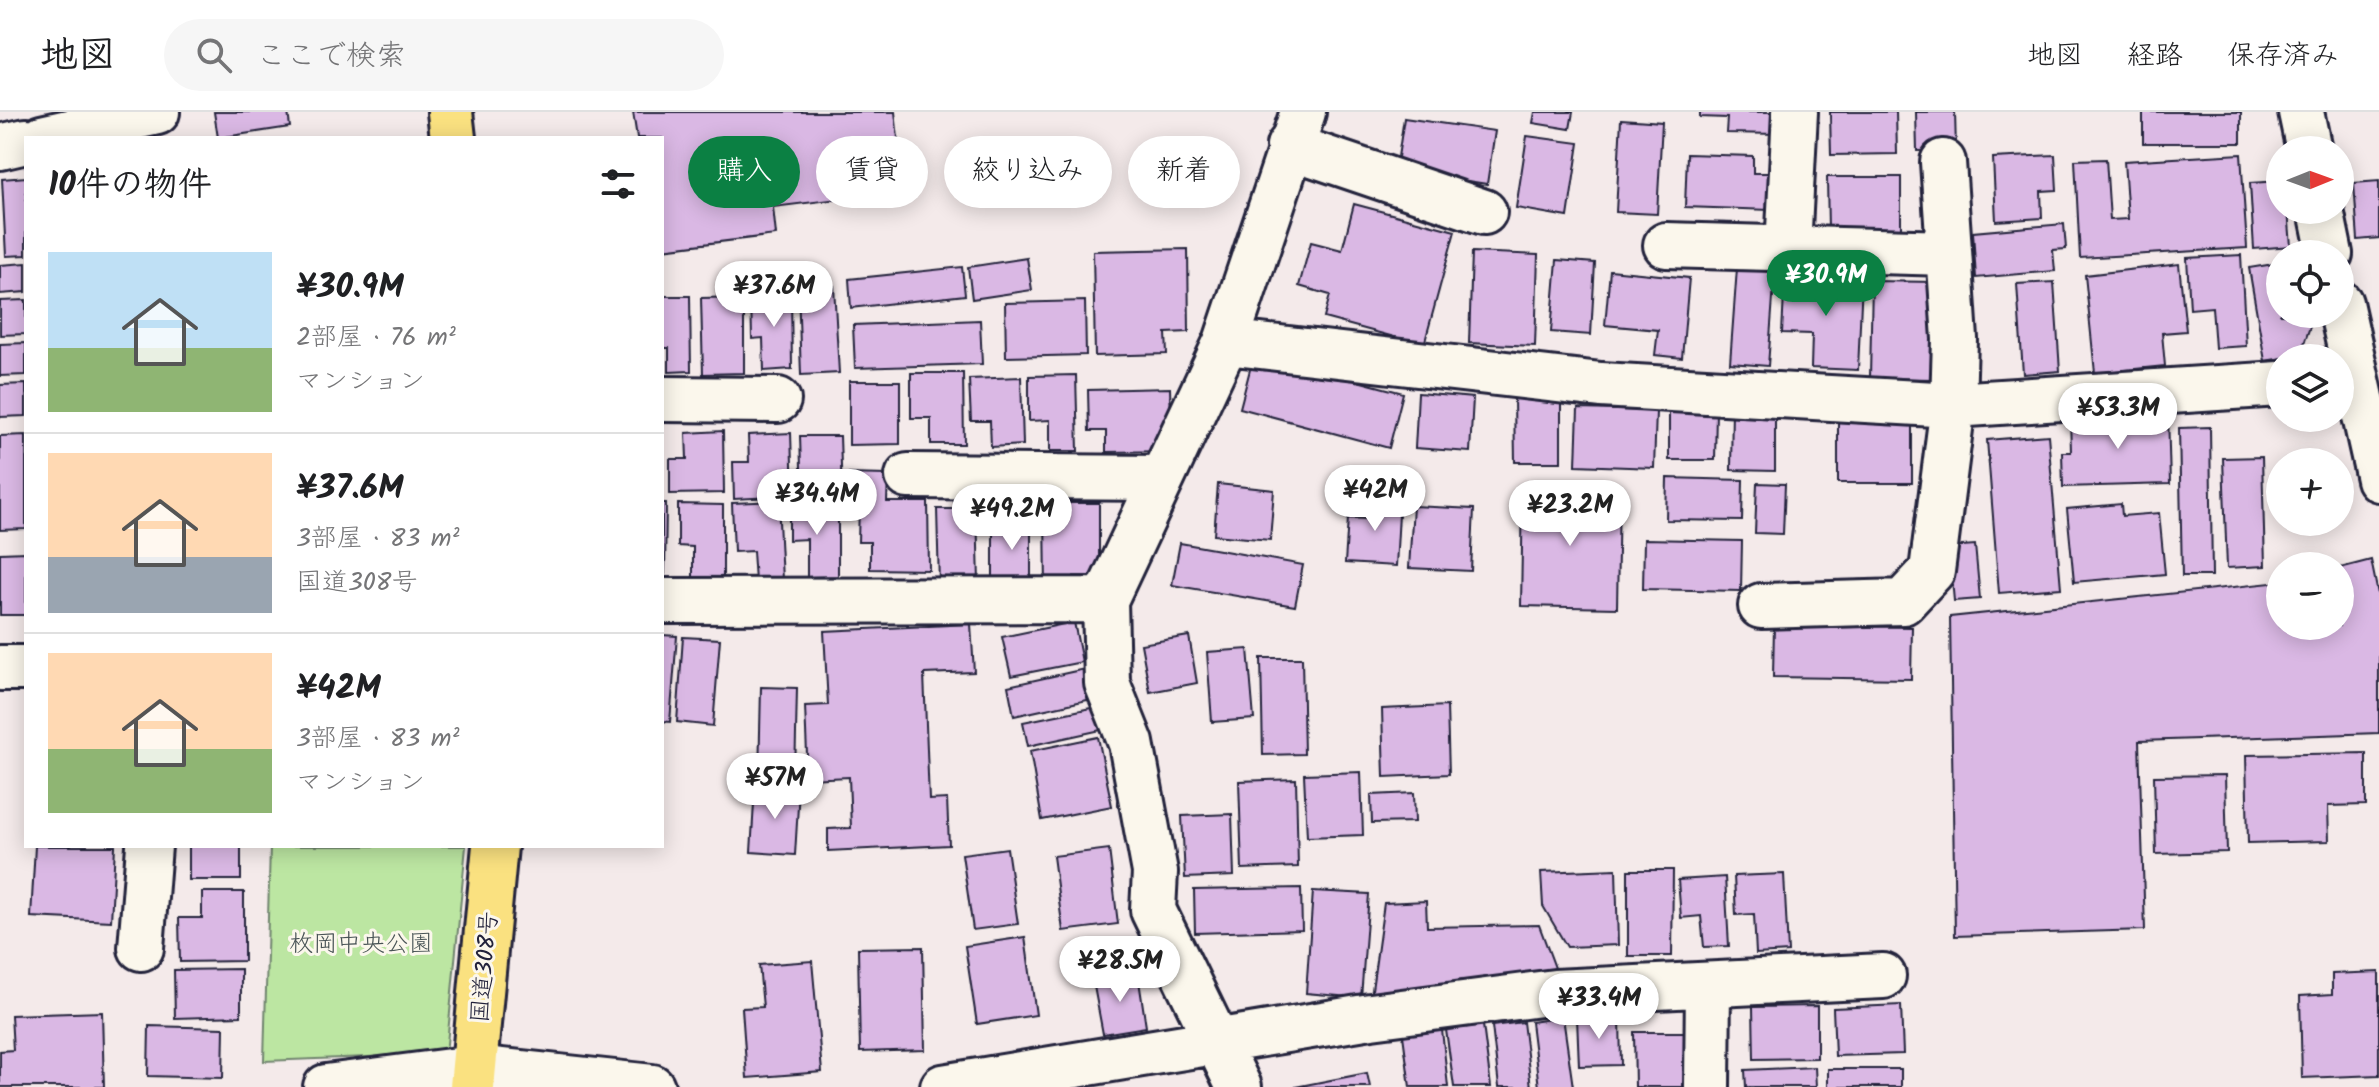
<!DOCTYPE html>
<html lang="ja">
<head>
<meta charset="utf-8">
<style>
  :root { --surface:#fff; --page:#f6f6f6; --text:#202124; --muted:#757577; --line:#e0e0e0; --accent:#0b8043 }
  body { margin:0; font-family:Kalam,"Klee One",sans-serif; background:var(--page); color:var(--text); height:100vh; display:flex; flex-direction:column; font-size:30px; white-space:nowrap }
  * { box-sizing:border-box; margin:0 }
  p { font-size:26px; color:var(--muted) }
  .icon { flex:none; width:44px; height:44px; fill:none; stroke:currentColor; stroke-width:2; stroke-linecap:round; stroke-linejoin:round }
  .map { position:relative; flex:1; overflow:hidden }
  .sheet { position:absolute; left:24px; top:24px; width:640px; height:712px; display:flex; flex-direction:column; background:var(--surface); border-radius:0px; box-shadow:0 4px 20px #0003 }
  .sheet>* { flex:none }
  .hud { position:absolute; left:688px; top:24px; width:760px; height:72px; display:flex; gap:16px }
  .needle { width:52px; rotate:89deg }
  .controls { position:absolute; left:2266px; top:24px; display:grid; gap:16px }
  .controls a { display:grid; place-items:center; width:88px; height:88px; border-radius:50%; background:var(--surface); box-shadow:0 4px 20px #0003; font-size:40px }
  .price { position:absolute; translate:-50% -68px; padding:0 18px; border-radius:28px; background:#fff; color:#222; font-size:26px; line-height:52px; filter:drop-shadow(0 2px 4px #0008) }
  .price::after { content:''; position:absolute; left:50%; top:48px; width:24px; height:18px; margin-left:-12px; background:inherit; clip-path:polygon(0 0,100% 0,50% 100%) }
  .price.selected { background:var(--accent); color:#fff }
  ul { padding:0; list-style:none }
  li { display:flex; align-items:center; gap:24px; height:200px; padding:0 24px }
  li+li { border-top:2px solid var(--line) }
  li span { display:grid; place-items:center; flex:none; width:224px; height:160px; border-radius:0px; color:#555 }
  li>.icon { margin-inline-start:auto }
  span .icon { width:96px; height:96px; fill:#fffc; stroke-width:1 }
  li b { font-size:34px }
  h2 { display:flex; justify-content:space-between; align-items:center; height:96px; padding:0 24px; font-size:34px }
  .chip { padding:0 28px; border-radius:36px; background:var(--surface); box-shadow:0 4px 20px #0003; font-size:28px; line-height:72px }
  .chip.selected { background:var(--accent); color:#fff }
  header { display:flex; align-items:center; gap:48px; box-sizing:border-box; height:112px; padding:0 40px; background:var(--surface); border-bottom:2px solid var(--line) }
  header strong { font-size:38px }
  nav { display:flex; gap:44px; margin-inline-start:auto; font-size:28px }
  .search { width:560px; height:72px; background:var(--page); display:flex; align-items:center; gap:20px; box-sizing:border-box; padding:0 28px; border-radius:44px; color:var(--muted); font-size:30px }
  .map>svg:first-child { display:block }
  .green { fill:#bce6a2; stroke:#6f846e; stroke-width:2 }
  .building { fill:#dab8e4; stroke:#22223b; stroke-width:2 }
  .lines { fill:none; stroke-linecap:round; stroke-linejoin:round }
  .minor-casing { stroke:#22223b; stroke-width:50 }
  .highway-casing { stroke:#22223b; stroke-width:50 }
  .minor { stroke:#fbf7ec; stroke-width:44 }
  .highway { stroke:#fae180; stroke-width:44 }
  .labels { text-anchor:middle; stroke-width:6; stroke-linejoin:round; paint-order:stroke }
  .park-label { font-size:24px; fill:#485355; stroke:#fbf7ec }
  .street-label { font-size:24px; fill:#22223b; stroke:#fbf7ec }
</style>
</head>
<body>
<header>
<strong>地図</strong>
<div class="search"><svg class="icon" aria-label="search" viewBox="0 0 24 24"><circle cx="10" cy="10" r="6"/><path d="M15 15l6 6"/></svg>ここで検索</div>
<nav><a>地図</a><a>経路</a><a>保存済み</a></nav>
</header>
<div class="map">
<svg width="2379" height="975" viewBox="0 0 2379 975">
  <rect width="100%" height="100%" fill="#f4eaea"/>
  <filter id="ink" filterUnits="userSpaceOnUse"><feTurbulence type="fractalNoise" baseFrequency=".0125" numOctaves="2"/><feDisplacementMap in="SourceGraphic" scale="16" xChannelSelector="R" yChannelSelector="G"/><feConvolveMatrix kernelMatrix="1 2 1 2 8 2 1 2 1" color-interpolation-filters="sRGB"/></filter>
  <g filter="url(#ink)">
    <path class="green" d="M270 734H466L446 942 264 949Z"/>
    <path class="building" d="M214 0H288L290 15 218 26Z
      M633 0H895L904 79 773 95 776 123 662 137V26H637Z
      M1535 0H1573L1570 17 1533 11Z
      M1700 0H1778V22L1726 21 1727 6 1700 5Z
      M1830 0H1896L1897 42 1831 43Z
      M1916 0H1955L1956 38 1917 39Z
      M2143 0H2241V31H2143Z
      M1404 6 1495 19 1487 72 1396 58Z
      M1621 7 1662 10 1657 102 1616 100Z
      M1527 24 1579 31 1568 105 1516 96Z
      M1687 42 1753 44V61H1772L1771 98 1685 95Z
      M2241 42 2247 136 2080 146 2075 48 2106 47 2110 108 2128 107 2124 49Z
      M2055 43 2057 78 2041 79 2042 106 1996 109 1993 46Z
      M26 65V143L6 144 2 67Z
      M1827 65H1901V117L1828 118Z
      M2280 69V98H2288L2291 134 2254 137 2250 71Z
      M2379 69V126L2358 128 2354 71Z
      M1354 92 1455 119 1424 233 1324 206 1330 183 1299 174 1311 130 1342 138Z
      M2064 112 2066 137 2053 138 2055 159 1976 166 1973 120Z
      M1188 137 1189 220 1166 221 1167 242 1095 244 1093 139Z
      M1472 140 1538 143 1535 234 1469 231Z
      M2241 143 2246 234 2215 236 2212 195 2190 197 2187 146Z
      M1027 146 1032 178 972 187 968 155Z
      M1557 148 1595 151 1591 223 1551 220Z
      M26 151V180L0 182V153Z
      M2280 151V202H2311L2312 209 2300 243 2265 249 2249 156Z
      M2179 152 2186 219 2162 221 2165 254 2095 261 2085 163Z
      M962 155 965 183 851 196 849 167Z
      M1737 156 1775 158 1768 254 1730 251Z
      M1610 158 1689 166 1682 246 1655 243 1658 218 1605 213Z
      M1785 164 1862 167 1858 258 1811 256 1812 222 1782 221Z
      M1872 169 1936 170 1934 267 1870 266Z
      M2054 170 2060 259 2023 262 2017 172Z
      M834 174 839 261 801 263 798 176Z
      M791 182 792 257 764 259 763 226 752 227 751 183Z
      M662 184H690L691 259 669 260V236H662Z
      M744 185V261L703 262 701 186Z
      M26 188V222L0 223V189Z
      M1085 189 1086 243 1006 245 1005 191Z
      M980 208 982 252 855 256 853 213Z
      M26 231V263L0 264V232Z
      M1254 242 1403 281 1389 336 1240 296Z
      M911 261H963L964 332H931V306H911Z
      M1076 263 1078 339H1050V308L1029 309V264Z
      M1021 265 1023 333 991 335 990 309H971L969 267Z
      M849 269H900V332L849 333Z
      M26 272V304L0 305V273Z
      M1170 276 1172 339 1106 340V319H1089L1088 278Z
      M1418 281 1473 286 1470 340 1415 336Z
      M1514 286H1561V350H1515Z
      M1732 296 1775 297V359L1731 358Z
      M1578 297 1656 299 1654 356 1576 353Z
      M1669 297 1716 298 1715 348H1669Z
      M2168 301 2170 372 2063 375 2062 340H2071L2070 305Z
      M1912 307V371H1838V308Z
      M2210 315 2212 464H2182L2179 316Z
      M723 319 724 381 670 382V347H687L686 321Z
      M791 321 793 384 734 387 733 350H749L748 323Z
      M26 323V417L0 418V324Z
      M2048 323 2061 476 1999 481 1987 328Z
      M800 324H840L842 384 802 386Z
      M2262 345 2265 454 2227 456 2223 346Z
      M845 362 888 363 887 390H928L929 458 870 457V430H858L859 393H845Z
      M1667 366 1743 368 1742 409 1666 408Z
      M1757 371 1785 372 1783 422 1755 421Z
      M1218 372 1274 378 1270 428 1214 423Z
      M1523 377 1619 379 1617 496 1521 494Z
      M1367 383 1400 385 1396 454 1345 451 1348 406 1366 407Z
      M778 389 782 468 755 469 753 439 734 440 732 391Z
      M662 391H666L665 462H662Z
      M1058 391H1099V464H1074V477H1046L1045 399H1058Z
      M678 392 723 393V467L693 466V435L678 434Z
      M2121 392 2122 404 2159 401 2165 462 2074 470 2067 397Z
      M789 393H838V464L807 465V427L789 428Z
      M1413 394 1474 397 1471 459 1409 456Z
      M937 397H977L979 471 939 473Z
      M993 404H1031V475H993Z
      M1644 427 1742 429 1741 479 1643 477Z
      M1180 431 1303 453 1295 494 1172 473Z
      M1975 433 1980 487 1954 489 1949 435Z
      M26 440V503H0V441Z
      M2371 448 2379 487V621L2139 629 2145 818 1955 824 1950 505 2280 470V514H2340V456Z
      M1074 510 1082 550 1011 564 1002 525Z
      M971 512 974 560 924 562 929 688 947 687 949 733 828 739V717L851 716 849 665 808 667 805 594 828 593 824 519Z
      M1774 513 1912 515 1911 567 1773 565Z
      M662 523 677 524 670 610 662 609Z
      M1189 524 1197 571 1150 580 1141 532Z
      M683 525 720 527 713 614 677 610Z
      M1248 537 1254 607 1212 610 1207 540Z
      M1261 546H1302L1304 642 1263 643Z
      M1085 557 1092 587 1014 604 1008 574Z
      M761 575 797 576 795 666 759 665Z
      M1447 594 1449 662 1384 665 1382 597Z
      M1096 595 1101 618 1028 634 1023 610Z
      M1098 625 1112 694 1042 708 1030 639Z
      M2366 641V693L2328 694 2329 729 2248 731 2246 643Z
      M1361 660 1363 723 1307 725 1304 662Z
      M2225 663 2227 740 2156 742 2154 664Z
      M1296 667 1298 755 1242 757 1239 669Z
      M755 675 799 677 795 743 751 740Z
      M1414 681 1415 710 1372 711 1371 683Z
      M1232 702 1234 764 1185 766 1182 704Z
      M35 734H115L111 809 31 805Z
      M189 734H241V768H189Z
      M1007 736 1018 812 973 818 962 742Z
      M1109 737 1118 812 1063 819 1053 744Z
      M1616 757 1618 833 1567 835 1543 794 1541 760Z
      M1628 758H1673L1672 844H1628Z
      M1784 762 1788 840 1756 842 1754 802 1736 803 1734 764Z
      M1725 765 1729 834 1704 835 1701 804 1681 806 1678 768Z
      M1301 776 1302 818 1195 821 1194 778Z
      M1313 779 1369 782 1361 886 1306 881Z
      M202 780H244V849L180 850 179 806H202Z
      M1426 789 1427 815 1539 813 1558 864 1371 885 1384 791Z
      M1025 825 1036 903 977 912 965 834Z
      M923 835 925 938 860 940 858 836Z
      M812 849 822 960 747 966 742 896 763 895 759 853Z
      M241 857V904L175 906 174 858Z
      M2379 860V963L2302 966 2300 884 2332 882V862Z
      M1138 862 1146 915 1103 922 1093 869Z
      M1901 893 1903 942 1835 944 1833 896Z
      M1817 894V946L1754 947 1753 895Z
      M102 900 104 975H0V939L13 938 11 903Z
      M1563 905 1573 975H1539L1531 910Z
      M1620 905 1621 953 1579 954 1577 906Z
      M1523 910 1531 975H1499L1492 914Z
      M1483 913 1491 975H1454L1446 918Z
      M149 914 224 916 223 966 148 964Z
      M1442 918 1448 975H1410L1403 923Z
      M1634 920H1688V975H1635Z
      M1815 955 1816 975H1746L1745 958Z
      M1828 957H1901V975H1828Z
      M1367 961 1370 975H1295Z"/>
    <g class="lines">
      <defs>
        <path id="minor" d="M2301 0 2309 38
          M42 26 157 0
          M1289 34 1484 100
          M0 35 26 29
          M2321 98 2330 142
          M1666 133 1949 141
          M1788 137 1795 0
          M2340 191 2379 367
          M1226 230 1601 273 1953 293 2280 272
          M662 287 778 288
          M908 364 1162 366
          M662 489 1105 488
          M1761 494 1903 490 1932 459 1953 293 1955 227 1943 50
          M0 556H26
          M141 836 149 734
          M326 975 474 956 652 975
          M943 975 1371 904 1555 880 1883 864
          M1239 975 1153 798 1155 760 1131 631 1107 571 1105 488 1226 230 1303 0
          M1707 975 1708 873"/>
        <path id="highway" d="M450 0 453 26
          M472 975 495 734"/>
      </defs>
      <use href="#minor" class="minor-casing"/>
      <use href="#highway" class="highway-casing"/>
      <use href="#minor" class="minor"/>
      <use href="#highway" class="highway"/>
    </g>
  </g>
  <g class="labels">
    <g class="park-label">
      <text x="361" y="839">枚岡中央公園</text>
    </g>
    <g class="street-label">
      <text transform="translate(484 855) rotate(-85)" y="8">国道308号</text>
    </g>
  </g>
</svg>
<div class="controls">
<a><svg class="needle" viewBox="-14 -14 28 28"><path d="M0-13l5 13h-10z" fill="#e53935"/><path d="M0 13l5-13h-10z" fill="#757577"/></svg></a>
<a><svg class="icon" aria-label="locate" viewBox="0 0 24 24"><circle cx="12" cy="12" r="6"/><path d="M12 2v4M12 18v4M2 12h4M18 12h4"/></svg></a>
<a><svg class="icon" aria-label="layers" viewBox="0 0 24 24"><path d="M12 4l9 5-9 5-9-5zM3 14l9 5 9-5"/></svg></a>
<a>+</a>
<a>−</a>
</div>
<b class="price selected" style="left:1826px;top:206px">¥30.9M</b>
<b class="price" style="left:774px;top:217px">¥37.6M</b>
<b class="price" style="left:2118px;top:339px">¥53.3M</b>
<b class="price" style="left:1375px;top:421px">¥42M</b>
<b class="price" style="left:817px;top:425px">¥34.4M</b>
<b class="price" style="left:1570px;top:436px">¥23.2M</b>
<b class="price" style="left:1012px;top:440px">¥49.2M</b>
<b class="price" style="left:775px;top:709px">¥57M</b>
<b class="price" style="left:1120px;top:892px">¥28.5M</b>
<b class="price" style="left:1599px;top:929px">¥33.4M</b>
<div class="hud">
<a class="chip selected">購入</a>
<a class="chip">賃貸</a>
<a class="chip">絞り込み</a>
<a class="chip">新着</a>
</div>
<section class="sheet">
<h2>10件の物件<svg class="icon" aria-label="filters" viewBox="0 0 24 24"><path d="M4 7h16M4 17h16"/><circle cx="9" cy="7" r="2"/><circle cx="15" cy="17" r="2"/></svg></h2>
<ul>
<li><span style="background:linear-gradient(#bfe0f5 60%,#8fb573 0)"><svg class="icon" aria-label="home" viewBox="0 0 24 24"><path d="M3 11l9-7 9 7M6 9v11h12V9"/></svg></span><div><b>¥30.9M</b><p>2部屋 · 76 m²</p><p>マンション</p></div></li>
<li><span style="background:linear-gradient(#ffd9b3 65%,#9aa5b1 0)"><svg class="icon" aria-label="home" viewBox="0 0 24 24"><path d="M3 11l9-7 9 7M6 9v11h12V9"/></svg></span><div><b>¥37.6M</b><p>3部屋 · 83 m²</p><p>国道308号</p></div></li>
<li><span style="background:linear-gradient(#ffd9b3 60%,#8fb573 0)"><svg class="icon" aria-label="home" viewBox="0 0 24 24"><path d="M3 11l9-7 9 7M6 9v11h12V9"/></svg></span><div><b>¥42M</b><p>3部屋 · 83 m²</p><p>マンション</p></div></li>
</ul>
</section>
</div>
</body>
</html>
